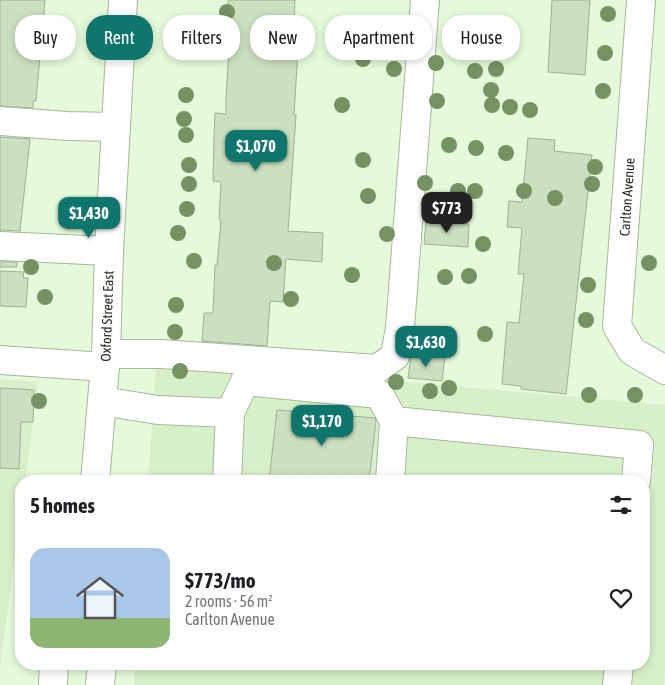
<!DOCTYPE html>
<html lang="en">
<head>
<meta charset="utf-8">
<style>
  :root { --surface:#fff; --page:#f2f2f2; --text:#202124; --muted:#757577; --line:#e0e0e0; --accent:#0f766e }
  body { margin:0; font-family:"Asap Condensed",sans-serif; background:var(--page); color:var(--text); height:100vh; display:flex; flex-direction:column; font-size:19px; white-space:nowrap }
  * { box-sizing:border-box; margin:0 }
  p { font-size:16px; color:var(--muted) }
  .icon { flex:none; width:28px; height:28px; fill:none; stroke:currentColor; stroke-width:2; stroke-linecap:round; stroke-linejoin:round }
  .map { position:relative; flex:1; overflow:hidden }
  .details { position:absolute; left:15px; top:475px; width:635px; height:195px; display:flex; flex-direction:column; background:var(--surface); border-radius:20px; box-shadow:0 2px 8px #0003 }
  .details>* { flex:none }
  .banner { position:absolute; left:15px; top:15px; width:635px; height:45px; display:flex; gap:10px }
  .price { position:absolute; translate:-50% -42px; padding:0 11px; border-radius:10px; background:var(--accent); color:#fff; font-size:16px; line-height:32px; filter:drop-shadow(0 1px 2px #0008) }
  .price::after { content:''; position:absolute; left:50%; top:30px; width:15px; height:11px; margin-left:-8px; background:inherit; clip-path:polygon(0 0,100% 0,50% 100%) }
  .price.current { background:#222; color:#fff }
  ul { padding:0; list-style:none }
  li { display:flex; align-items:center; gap:15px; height:125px; padding:0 15px }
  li+li { border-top:1px solid var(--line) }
  li span { display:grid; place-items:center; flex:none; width:140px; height:100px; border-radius:15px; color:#555 }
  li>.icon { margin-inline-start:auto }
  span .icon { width:60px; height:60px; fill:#fffc; stroke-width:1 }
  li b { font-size:21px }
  h2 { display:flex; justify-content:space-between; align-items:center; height:60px; padding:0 15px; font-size:21px }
  .pill { padding:0 18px; border-radius:20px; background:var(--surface); box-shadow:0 2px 8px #0003; font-size:18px; line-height:45px }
  .pill.current { background:var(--accent); color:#fff }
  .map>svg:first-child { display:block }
  .built { fill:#d7f0ca }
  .building { fill:#cbe0c0; stroke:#9db193 }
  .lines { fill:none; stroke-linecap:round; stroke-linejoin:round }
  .minor-casing { stroke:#a4b89a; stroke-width:30 }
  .major-casing { stroke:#a4b89a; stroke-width:30 }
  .minor { stroke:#fff; stroke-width:28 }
  .major { stroke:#fff; stroke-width:28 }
  .tree { fill:#769263 }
  .labels { text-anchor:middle; stroke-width:5; stroke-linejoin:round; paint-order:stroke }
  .street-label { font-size:14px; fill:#1f271b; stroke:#fff }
</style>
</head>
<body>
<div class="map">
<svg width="665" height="685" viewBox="0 0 665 685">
  <rect width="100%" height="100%" fill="#e4fada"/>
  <path class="built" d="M156 369 405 382 665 405V670L664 685H134L135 664H644V481H148Z
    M0 379 38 382 25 481H21V508L0 669Z"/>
  <path class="building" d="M0 0H45L36 101H33V108L0 106Z
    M228 0H295L293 50H298L294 115H296L288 231 323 233 322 262 286 259 283 302 270 301 267 346 202 341 204 313H213L215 265H217L221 220 219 219 221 182 213 181 214 136 215 113 226 114V98L229 49 217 48 219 22 229 23Z
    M552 0H590L585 75 548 72Z
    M0 137 30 139 20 231 0 230Z
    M528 138 555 140 554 151 592 155 566 394 521 389V386L502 384 507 322 519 323 524 274H518L522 228 507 227 509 201 522 202Z
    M426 221 469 224 468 247 424 244Z
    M0 262H17V267H0Z
    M0 271 24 272 23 278H28L26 307 0 306Z
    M411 354 445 357 442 381 408 378Z
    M0 388 34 390 33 422H21L19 469 0 468Z
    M277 410 375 418 376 421 369 481H269Z"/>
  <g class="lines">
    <defs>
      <path id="minor" d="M641 0 617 326 632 351 665 370
        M0 121 67 126 116 127
        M0 246 109 251
        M106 354H161L377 369 395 356 400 328 425 0
        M0 360 105 367
        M102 401 158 410 230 413 245 381 379 394 394 421 639 445 636 481
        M227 481 230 413
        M390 481 394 421
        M617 685 619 664"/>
      <path id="major" d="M95 481 106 354 109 251 123 0
        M53 685 54 664
        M100 685 102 664"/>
    </defs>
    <use href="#minor" class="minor-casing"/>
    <use href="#major" class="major-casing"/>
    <use href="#minor" class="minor"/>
    <use href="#major" class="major"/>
  </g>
  <g class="tree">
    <circle cx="227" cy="12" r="8"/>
    <circle cx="608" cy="14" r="8"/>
    <circle cx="189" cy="27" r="8"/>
    <circle cx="56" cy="29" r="8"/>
    <circle cx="495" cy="49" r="8"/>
    <circle cx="605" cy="53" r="8"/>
    <circle cx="363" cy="59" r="8"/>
    <circle cx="436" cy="63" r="8"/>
    <circle cx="394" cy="69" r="8"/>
    <circle cx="496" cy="69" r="8"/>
    <circle cx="475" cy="71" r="8"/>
    <circle cx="491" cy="90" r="8"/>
    <circle cx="603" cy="91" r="8"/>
    <circle cx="186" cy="95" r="8"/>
    <circle cx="437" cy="101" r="8"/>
    <circle cx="342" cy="105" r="8"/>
    <circle cx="492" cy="105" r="8"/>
    <circle cx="510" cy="107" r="8"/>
    <circle cx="530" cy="110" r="8"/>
    <circle cx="184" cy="119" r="8"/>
    <circle cx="186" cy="135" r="8"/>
    <circle cx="449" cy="145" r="8"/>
    <circle cx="476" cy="148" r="8"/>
    <circle cx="506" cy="153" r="8"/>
    <circle cx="363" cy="160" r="8"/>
    <circle cx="189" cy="165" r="8"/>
    <circle cx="595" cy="167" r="8"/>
    <circle cx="425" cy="183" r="8"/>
    <circle cx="189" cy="184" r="8"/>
    <circle cx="592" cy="184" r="8"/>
    <circle cx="458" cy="191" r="8"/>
    <circle cx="475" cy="191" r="8"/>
    <circle cx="524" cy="191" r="8"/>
    <circle cx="368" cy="196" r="8"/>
    <circle cx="555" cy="198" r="8"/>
    <circle cx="448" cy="207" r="8"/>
    <circle cx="187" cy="209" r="8"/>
    <circle cx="178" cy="233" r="8"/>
    <circle cx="387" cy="234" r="8"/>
    <circle cx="483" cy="244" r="8"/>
    <circle cx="194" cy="261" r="8"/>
    <circle cx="274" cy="263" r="8"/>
    <circle cx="649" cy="263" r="8"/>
    <circle cx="31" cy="267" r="8"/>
    <circle cx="352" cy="275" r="8"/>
    <circle cx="469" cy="276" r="8"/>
    <circle cx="445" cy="277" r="8"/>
    <circle cx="588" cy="285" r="8"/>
    <circle cx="45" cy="297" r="8"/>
    <circle cx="291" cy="299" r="8"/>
    <circle cx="176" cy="305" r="8"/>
    <circle cx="586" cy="320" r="8"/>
    <circle cx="175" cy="332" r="8"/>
    <circle cx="485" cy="334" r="8"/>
    <circle cx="180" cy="371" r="8"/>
    <circle cx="396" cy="382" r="8"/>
    <circle cx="449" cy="388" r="8"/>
    <circle cx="430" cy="391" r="8"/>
    <circle cx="589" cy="395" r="8"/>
    <circle cx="635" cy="395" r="8"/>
    <circle cx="39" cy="401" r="8"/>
  </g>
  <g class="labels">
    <g class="street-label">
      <text transform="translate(627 197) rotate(-86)" y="5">Carlton Avenue</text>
      <text transform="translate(107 316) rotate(-88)" y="5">Oxford Street East</text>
    </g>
  </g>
</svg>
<b class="price" style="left:256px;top:172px">$1,070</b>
<b class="price current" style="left:447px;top:234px">$773</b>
<b class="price" style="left:89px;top:239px">$1,430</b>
<b class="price" style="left:426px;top:368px">$1,630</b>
<b class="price" style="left:322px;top:447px">$1,170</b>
<div class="banner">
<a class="pill">Buy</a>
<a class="pill current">Rent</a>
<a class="pill">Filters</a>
<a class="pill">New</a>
<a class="pill">Apartment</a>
<a class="pill">House</a>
</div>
<section class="details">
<h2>5 homes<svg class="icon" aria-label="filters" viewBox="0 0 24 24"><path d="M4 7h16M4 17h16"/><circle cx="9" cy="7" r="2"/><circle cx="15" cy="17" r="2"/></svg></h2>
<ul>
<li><span style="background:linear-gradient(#a9c7e8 70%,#8fb573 0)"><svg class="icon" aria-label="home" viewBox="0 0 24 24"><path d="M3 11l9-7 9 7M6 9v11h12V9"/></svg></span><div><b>$773/mo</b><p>2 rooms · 56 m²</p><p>Carlton Avenue</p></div><svg class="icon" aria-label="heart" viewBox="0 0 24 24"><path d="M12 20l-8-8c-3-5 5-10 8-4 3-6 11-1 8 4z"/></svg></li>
</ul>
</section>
</div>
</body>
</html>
